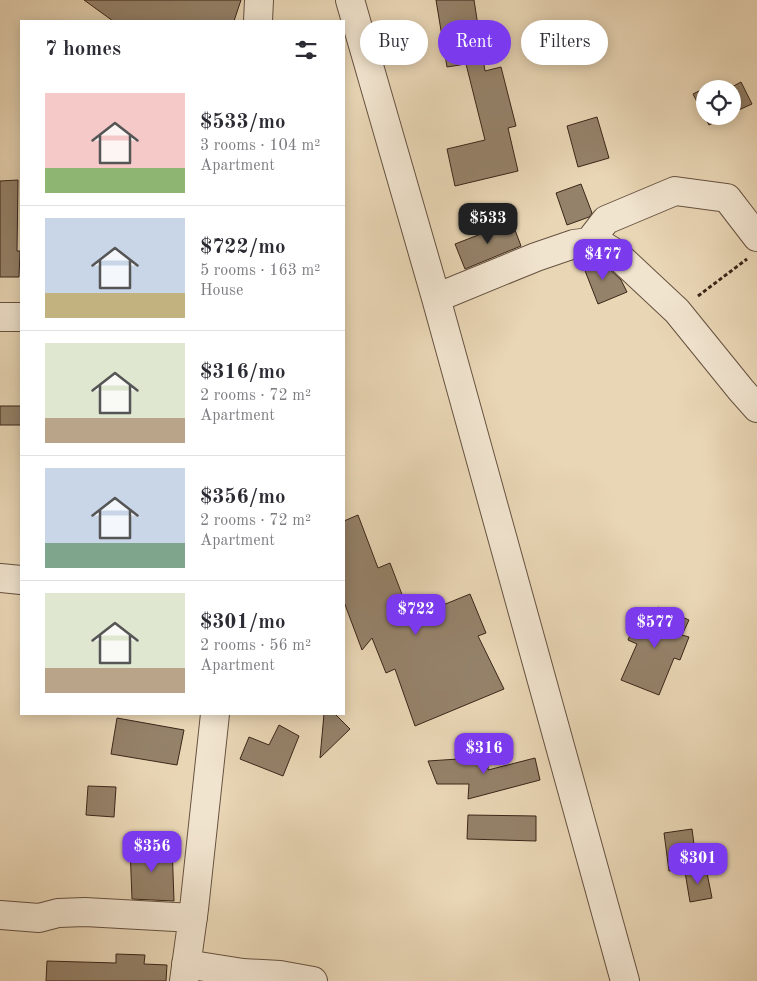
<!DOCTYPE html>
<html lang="en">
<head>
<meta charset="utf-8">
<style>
  :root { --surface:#fff; --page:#f7f7f7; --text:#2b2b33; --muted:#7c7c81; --line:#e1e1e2; --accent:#7c3aed }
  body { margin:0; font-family:"Old Standard TT",serif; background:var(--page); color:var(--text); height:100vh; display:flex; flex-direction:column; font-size:19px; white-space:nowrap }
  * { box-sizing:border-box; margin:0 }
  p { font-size:16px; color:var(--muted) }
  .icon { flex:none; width:28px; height:28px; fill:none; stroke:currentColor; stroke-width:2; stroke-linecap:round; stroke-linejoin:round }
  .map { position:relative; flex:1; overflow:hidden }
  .side { position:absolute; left:20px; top:20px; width:325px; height:695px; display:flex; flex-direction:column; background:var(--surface); border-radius:0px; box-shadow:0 2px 12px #0003 }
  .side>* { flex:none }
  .hud { position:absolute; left:360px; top:20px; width:321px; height:45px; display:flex; gap:10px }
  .buttons { position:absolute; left:696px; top:80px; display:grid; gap:10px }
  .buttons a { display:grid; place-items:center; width:45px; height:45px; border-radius:50%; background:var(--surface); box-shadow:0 2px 12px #0003; font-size:25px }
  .price { position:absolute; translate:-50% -42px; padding:0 11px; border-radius:10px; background:var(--accent); color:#fff; font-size:16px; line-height:32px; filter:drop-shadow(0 1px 2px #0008) }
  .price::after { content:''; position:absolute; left:50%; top:30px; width:15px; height:11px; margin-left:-8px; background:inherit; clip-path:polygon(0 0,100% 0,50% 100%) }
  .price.selected { background:#222; color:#fff }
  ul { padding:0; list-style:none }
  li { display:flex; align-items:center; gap:15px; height:125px; padding:0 25px }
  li+li { border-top:1px solid var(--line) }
  li span { display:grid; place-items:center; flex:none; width:140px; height:100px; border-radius:0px; color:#555 }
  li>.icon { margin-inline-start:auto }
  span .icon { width:60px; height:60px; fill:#fffc; stroke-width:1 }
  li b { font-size:21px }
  h2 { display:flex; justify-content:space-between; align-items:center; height:60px; padding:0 25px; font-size:21px }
  .chip { padding:0 18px; border-radius:22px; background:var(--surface); box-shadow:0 2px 12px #0003; font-size:18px; line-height:45px }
  .chip.selected { background:var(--accent); color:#fff }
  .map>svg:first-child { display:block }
  .building { fill:#95826a; stroke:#3a2619 }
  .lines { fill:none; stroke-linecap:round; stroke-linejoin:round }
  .minor-casing { stroke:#665240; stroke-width:30 }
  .path { stroke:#3a2619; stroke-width:3; stroke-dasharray:4 2.5; stroke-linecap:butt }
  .minor { stroke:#f1e4cf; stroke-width:28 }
</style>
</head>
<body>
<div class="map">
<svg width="757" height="981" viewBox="0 0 757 981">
  <rect width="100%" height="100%" fill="#e9d6b5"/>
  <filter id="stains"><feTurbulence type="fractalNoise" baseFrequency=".004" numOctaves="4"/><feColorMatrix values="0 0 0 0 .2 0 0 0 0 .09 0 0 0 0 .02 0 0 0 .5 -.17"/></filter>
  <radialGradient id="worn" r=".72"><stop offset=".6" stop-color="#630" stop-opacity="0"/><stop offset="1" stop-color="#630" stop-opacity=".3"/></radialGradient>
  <path class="building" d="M84 0H241L234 21H113Z
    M436 0H474L485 71 501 67 516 126 508 128 518 171 455 186 447 149 485 140 466 64 447 67Z
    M741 82 752 104 732 113V89H728Z
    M715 83 718 89H705V116H727L709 125 693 94Z
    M597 117 609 158 578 167 567 126Z
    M18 180 17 251H20L19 277H0V181Z
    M581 184 592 213 589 217 567 225 556 193Z
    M512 222 521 246 465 269 455 244Z
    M594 259 605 265 621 280 627 292 598 304 582 263Z
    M0 406H21V425H0Z
    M358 515 378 568 390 563 411 618 470 594 486 633 478 636 504 689 415 726 395 669 386 673 372 638 362 650 344 602V521Z
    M658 607 689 620 682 635 689 637 680 660 674 658 659 695 621 680 637 644 628 640 641 609 655 614Z
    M324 714H335L350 729 320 758Z
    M117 718 184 730 177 765 111 754Z
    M279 725 299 736 283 776 240 759 249 737 269 745Z
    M488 757V770L535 758 540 780 468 799 469 784H437L428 761Z
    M88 786 116 787 114 817 86 815Z
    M468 815 536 816V841L467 839Z
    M692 829 697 867 669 871 664 833Z
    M172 844 174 901 132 899 130 847Z
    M706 868 712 898 690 902 685 872Z
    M116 954 145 955 144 964 167 965 166 981H46L47 961 116 963Z"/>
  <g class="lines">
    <defs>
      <path id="minor" d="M350 0 436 298 625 981
        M258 21 259 0
        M589 242 606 220 675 191 727 198 757 237
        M436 298 536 257 574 244 589 242 602 245 615 253 677 311 741 390 757 408
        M0 317H21
        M0 578 21 580
        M0 915 39 918 58 913 85 912 193 918
        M186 964 243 973 280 975 313 981
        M184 981 194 909 215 714"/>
    </defs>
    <use href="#minor" class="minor-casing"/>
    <path class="path" d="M698 296 747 259"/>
    <use href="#minor" class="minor"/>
  </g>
  <rect width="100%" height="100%" filter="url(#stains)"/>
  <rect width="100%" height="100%" fill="url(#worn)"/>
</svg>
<div class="buttons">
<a><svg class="icon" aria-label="locate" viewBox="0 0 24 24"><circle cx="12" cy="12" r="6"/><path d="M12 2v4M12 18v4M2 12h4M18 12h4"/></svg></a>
</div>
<b class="price selected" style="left:488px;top:245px">$533</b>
<b class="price" style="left:603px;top:281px">$477</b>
<b class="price" style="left:416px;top:636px">$722</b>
<b class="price" style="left:655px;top:649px">$577</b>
<b class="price" style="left:484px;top:775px">$316</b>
<b class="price" style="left:152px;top:873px">$356</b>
<b class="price" style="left:698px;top:885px">$301</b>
<div class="hud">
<a class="chip">Buy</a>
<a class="chip selected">Rent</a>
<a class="chip">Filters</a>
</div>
<section class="side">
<h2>7 homes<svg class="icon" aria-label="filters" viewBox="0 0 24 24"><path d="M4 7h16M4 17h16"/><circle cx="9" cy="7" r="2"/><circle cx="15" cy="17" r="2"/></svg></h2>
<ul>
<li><span style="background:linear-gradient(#f6c9c9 75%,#8fb573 0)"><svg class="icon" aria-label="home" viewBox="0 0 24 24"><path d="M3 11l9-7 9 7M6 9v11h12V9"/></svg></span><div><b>$533/mo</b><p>3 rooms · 104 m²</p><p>Apartment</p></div></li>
<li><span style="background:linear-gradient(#c9d6e8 75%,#c2b280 0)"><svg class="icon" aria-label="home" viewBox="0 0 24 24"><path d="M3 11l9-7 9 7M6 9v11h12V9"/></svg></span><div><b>$722/mo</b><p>5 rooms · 163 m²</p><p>House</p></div></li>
<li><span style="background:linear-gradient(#dfe7d0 75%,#b9a48a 0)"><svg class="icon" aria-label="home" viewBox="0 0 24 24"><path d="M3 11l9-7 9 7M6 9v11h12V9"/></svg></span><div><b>$316/mo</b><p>2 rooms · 72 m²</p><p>Apartment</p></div></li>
<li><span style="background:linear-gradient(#c9d6e8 75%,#7fa58c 0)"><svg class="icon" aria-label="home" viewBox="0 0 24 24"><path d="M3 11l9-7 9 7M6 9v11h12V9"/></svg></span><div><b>$356/mo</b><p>2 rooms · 72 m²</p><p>Apartment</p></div></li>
<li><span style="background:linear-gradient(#dfe7d0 75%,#b9a48a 0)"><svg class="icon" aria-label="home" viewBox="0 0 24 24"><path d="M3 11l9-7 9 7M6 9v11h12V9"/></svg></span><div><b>$301/mo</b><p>2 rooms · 56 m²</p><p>Apartment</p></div></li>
</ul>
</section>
</div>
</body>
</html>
